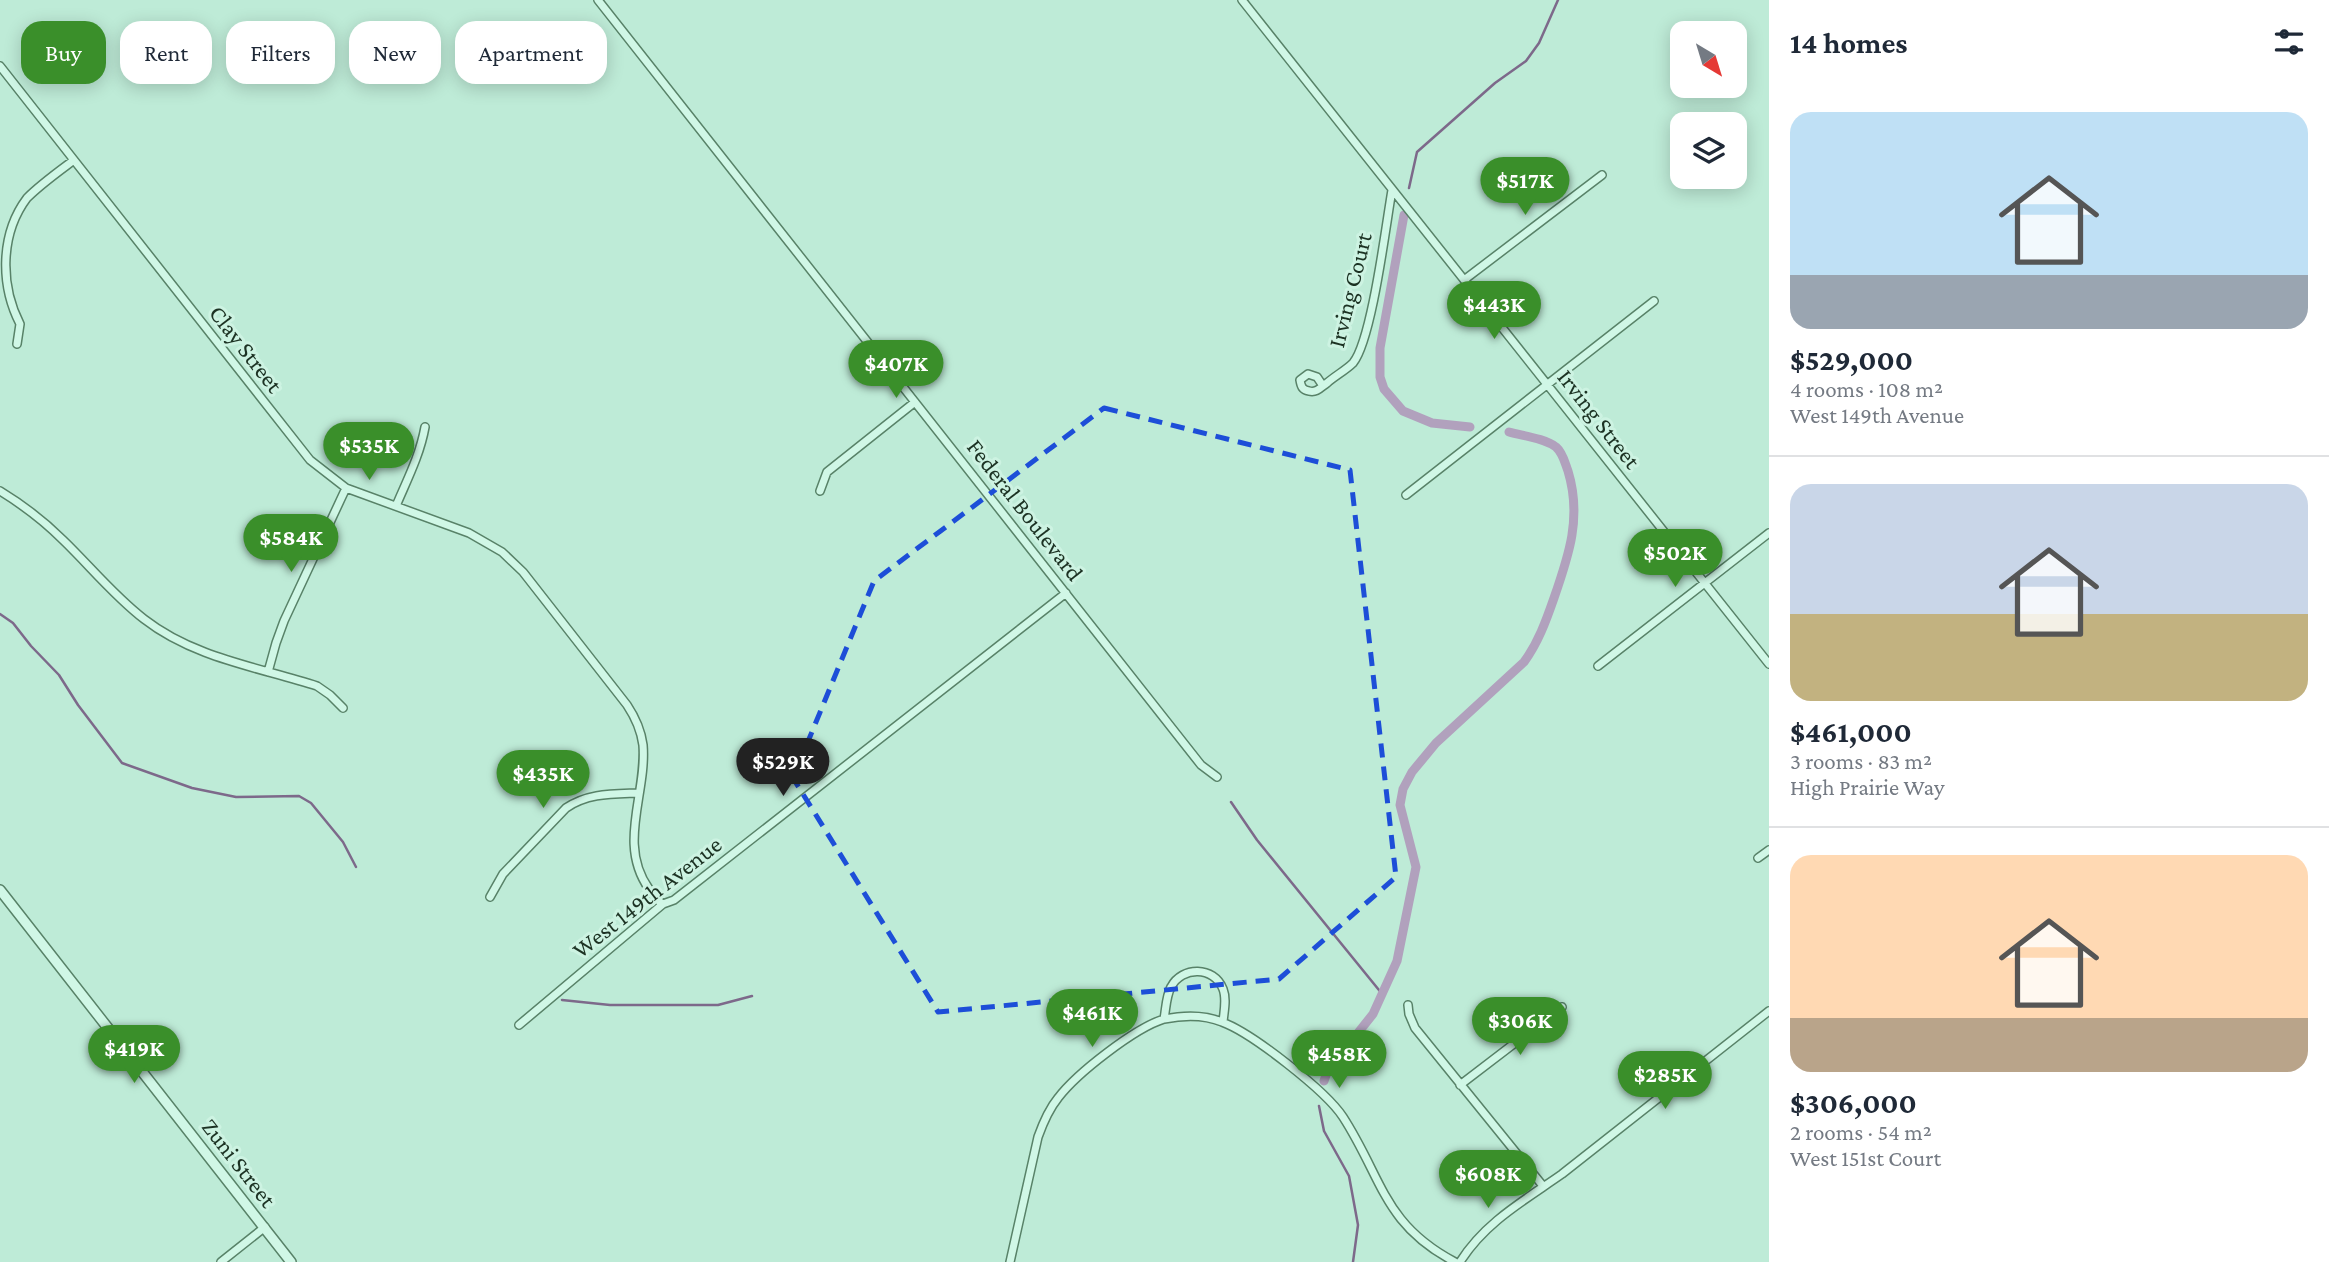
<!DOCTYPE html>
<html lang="en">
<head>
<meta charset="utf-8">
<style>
  :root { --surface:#fff; --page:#f6f6f7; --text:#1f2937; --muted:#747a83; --line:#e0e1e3; --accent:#3a8f2a }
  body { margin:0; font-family:"Crimson Pro",serif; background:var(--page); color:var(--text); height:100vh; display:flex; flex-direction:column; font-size:26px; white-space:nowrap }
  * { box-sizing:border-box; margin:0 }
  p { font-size:23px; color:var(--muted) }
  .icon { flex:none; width:38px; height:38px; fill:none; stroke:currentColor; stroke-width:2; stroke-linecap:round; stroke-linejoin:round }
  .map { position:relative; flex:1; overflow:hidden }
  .sheet { display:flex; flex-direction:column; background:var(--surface); width:560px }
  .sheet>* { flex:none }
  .top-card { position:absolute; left:21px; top:21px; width:665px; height:63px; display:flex; gap:14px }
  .needle { width:46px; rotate:142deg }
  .fabs { position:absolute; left:1670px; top:21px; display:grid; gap:14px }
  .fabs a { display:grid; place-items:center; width:77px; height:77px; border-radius:14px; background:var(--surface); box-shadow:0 4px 18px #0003; font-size:35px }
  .price { position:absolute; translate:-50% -60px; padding:0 16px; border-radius:24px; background:var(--accent); color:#fff; font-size:23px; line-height:46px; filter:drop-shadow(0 2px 4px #0008) }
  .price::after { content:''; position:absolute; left:50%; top:42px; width:21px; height:16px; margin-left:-10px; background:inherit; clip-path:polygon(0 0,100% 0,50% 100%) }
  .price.selected { background:#222; color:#fff }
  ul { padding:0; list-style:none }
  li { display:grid; align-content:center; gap:14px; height:371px; padding:0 21px }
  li+li { border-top:2px solid var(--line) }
  li span { display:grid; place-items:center; height:217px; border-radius:21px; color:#555 }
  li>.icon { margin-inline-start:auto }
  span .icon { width:126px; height:126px; fill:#fffc; stroke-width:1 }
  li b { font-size:30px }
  h2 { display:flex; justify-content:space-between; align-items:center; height:84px; padding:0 21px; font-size:30px }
  .chip { padding:0 24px; border-radius:21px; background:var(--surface); box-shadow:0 4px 18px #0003; font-size:24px; line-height:63px }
  .chip.selected { background:var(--accent); color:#fff }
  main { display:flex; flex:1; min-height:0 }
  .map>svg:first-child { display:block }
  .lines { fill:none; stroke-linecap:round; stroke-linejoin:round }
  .stream { stroke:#7d698a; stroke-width:2.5 }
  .canal { stroke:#b1a1bd; stroke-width:9 }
  .minor-casing { stroke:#588268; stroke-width:10 }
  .tertiary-casing { stroke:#588268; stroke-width:12 }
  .minor { stroke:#d0f7e6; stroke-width:7 }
  .tertiary { stroke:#d0f7e6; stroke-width:9 }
  .marked { fill:none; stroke:#1d4ed8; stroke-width:5; stroke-dasharray:14 9; stroke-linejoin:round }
  .labels { text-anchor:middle; stroke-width:6; stroke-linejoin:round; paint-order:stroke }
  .street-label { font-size:24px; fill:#1c3223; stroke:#cdf3e2 }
</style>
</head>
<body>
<main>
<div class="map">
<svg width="1769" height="1262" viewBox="0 0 1769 1262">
  <rect width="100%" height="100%" fill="#beebd7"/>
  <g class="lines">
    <path class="stream" d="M1409 188 1417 152 1495 83 1526 61 1539 43 1558 0
      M0 614 13 623 31 646 59 675 78 705 122 763 192 788 236 797 299 796 311 803 343 842 356 867
      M1231 802 1257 840 1383 995
      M562 1000 610 1005H718L752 996
      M1319 1106 1324 1131 1349 1176 1358 1225 1353 1262"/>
    <path class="canal" d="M1404 215 1380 348V377L1384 389 1403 411 1432 423 1470 427
      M1324 1081 1327 1072 1373 1014 1397 961 1416 867 1400 805 1403 789 1412 772 1436 743 1524 662C1538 643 1546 621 1554 598 1569 555 1582 517 1568 471 1565 463 1563 453 1556 447 1544 438 1523 436 1509 432"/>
    <defs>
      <path id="minor" d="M598 0 1201 765 1217 777
        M1242 0 1769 664
        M0 66 310 460 346 488 469 533 502 552 523 572 627 705C635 717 641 730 643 745 647 794 617 844 649 889 653 895 656 900 663 904
        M1464 280 1602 175
        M17 344 20 324C0 285 0 234 27 198 41 184 58 172 74 160
        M1323 386 1317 377 1308 374 1300 380C1301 386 1302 390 1309 391 1317 393 1321 387 1327 383 1335 376 1346 370 1353 363 1372 340 1386 224 1392 190
        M0 491C23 505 44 521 63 540 90 566 114 596 144 619 194 658 258 667 317 686L330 695 343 708
        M820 491 827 472 915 402
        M1406 495 1654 301
        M396 506C407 480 420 455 425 427
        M1598 666 1769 533
        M268 672 276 643 284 621 346 488
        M1758 858 1769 850
        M490 897 503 874 566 808C588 793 612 794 638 793
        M1408 1005 1409 1014 1415 1028 1543 1186
        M1164 1019C1184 1015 1203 1014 1222 1022 1252 1033 1326 1091 1343 1117 1383 1179 1383 1224 1455 1262
        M519 1025 663 904 674 900 1066 593
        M1460 1085 1562 1007
        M221 1262 265 1227
        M1010 1262 1038 1137C1043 1123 1049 1109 1058 1098 1077 1073 1135 1028 1164 1019 1166 1009 1166 996 1171 987 1182 966 1214 966 1223 989 1227 999 1224 1011 1223 1022
        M1460 1262C1485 1222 1525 1200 1562 1174L1769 1011"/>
      <path id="tertiary" d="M0 890 291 1262"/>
    </defs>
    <use href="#minor" class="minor-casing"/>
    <use href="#tertiary" class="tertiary-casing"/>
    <use href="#minor" class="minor"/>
    <use href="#tertiary" class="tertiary"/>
  </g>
  <path class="marked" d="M1104 408 1350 470 1396 877 1279 979 938 1012 793 778 874 581Z"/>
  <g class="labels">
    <g class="street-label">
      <text transform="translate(1350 290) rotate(-76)" y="8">Irving Court</text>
      <text transform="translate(246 349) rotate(52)" y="8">Clay Street</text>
      <text transform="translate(1599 419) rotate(52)" y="8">Irving Street</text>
      <text transform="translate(1025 510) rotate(52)" y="8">Federal Boulevard</text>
      <text transform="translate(647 897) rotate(-38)" y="8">West 149th Avenue</text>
      <text transform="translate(239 1163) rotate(52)" y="8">Zuni Street</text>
    </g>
  </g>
</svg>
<div class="fabs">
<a><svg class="needle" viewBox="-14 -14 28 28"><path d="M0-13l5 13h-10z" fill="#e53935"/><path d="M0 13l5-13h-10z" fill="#747a83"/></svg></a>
<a><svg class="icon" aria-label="layers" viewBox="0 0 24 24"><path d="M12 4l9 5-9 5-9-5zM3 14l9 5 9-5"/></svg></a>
</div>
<b class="price" style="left:1525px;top:217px">$517K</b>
<b class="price" style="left:1494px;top:341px">$443K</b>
<b class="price" style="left:896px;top:400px">$407K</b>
<b class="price" style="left:369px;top:482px">$535K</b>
<b class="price" style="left:291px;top:574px">$584K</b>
<b class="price" style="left:1675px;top:589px">$502K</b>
<b class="price selected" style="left:783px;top:798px">$529K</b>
<b class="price" style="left:543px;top:810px">$435K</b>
<b class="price" style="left:1092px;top:1049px">$461K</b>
<b class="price" style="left:1520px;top:1057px">$306K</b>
<b class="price" style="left:134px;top:1085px">$419K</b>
<b class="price" style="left:1339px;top:1090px">$458K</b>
<b class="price" style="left:1665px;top:1111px">$285K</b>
<b class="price" style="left:1488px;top:1210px">$608K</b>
<div class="top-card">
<a class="chip selected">Buy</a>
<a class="chip">Rent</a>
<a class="chip">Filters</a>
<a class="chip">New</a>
<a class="chip">Apartment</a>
</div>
</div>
<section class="sheet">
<h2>14 homes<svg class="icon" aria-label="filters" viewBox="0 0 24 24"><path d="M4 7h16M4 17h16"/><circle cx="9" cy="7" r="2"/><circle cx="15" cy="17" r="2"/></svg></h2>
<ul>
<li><span style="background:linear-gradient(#bfe0f5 75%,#9aa5b1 0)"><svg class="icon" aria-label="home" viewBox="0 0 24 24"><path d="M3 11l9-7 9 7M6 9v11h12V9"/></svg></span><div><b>$529,000</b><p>4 rooms · 108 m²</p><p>West 149th Avenue</p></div></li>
<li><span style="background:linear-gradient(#c9d6e8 60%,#c2b280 0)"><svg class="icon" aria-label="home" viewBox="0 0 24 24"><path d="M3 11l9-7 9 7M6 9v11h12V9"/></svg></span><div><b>$461,000</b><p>3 rooms · 83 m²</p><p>High Prairie Way</p></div></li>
<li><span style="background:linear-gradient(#ffd9b3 75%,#b9a48a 0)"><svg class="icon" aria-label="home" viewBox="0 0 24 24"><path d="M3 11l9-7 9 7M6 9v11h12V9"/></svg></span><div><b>$306,000</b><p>2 rooms · 54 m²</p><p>West 151st Court</p></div></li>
</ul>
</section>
</main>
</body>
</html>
